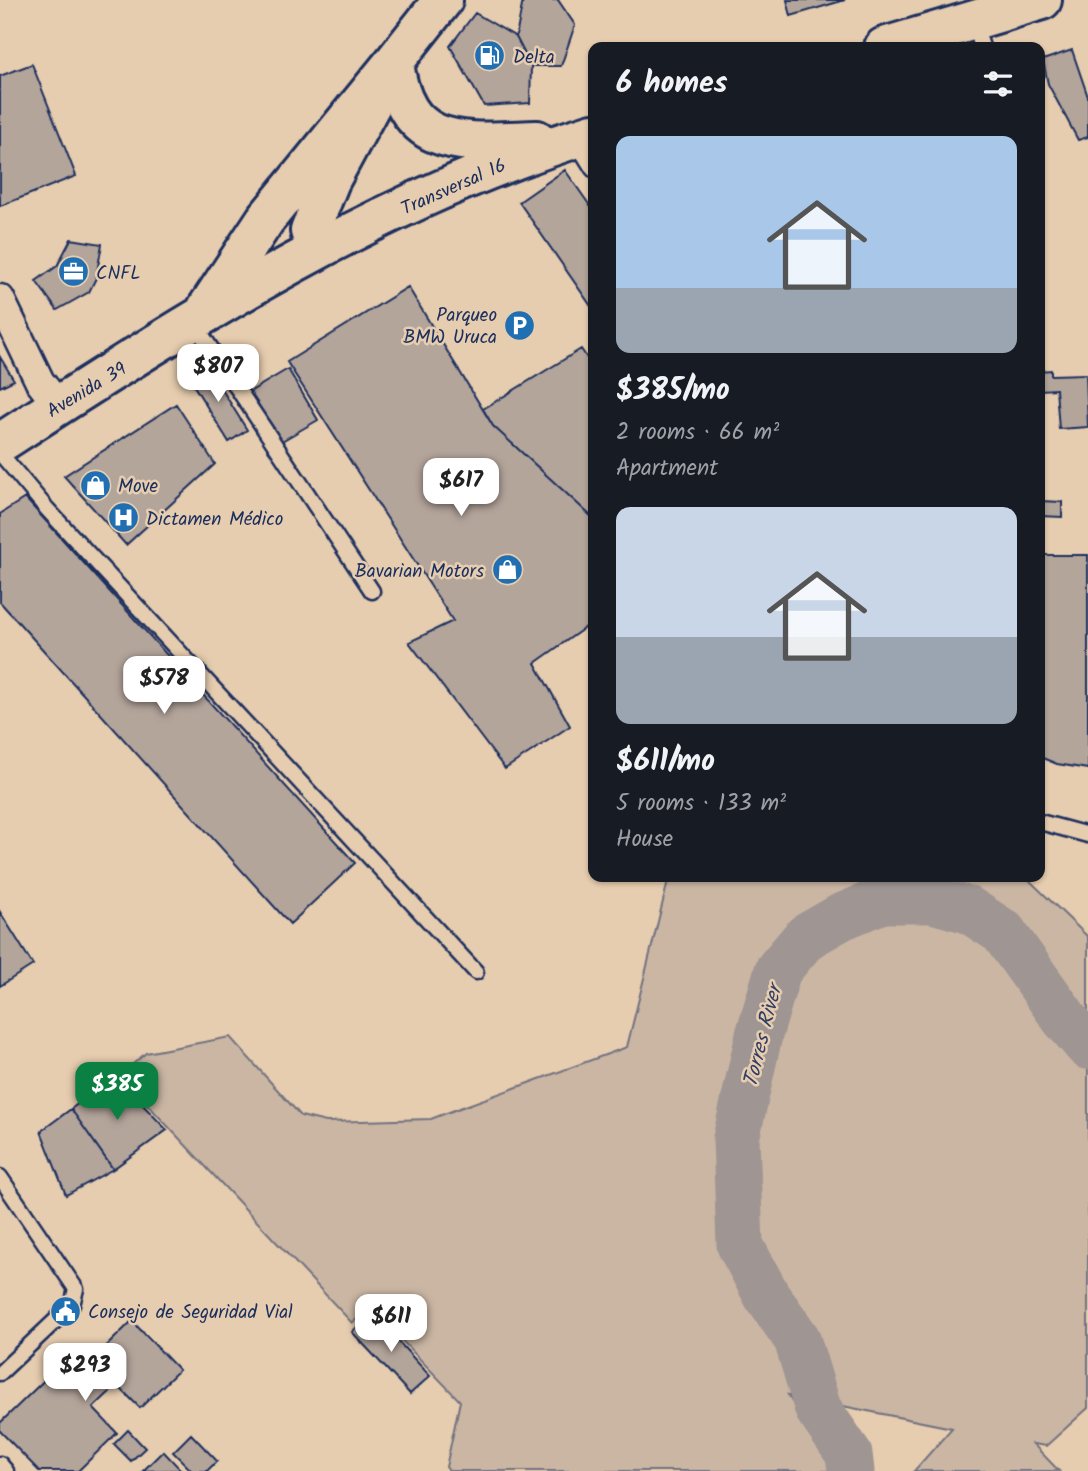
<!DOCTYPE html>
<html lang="en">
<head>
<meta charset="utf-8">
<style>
  :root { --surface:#171b24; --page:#242831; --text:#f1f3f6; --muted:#9ea1a6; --accent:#0b8043 }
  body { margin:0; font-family:Kalam,sans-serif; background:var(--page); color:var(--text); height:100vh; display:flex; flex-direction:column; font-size:26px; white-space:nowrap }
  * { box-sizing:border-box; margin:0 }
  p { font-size:23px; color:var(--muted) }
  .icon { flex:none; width:38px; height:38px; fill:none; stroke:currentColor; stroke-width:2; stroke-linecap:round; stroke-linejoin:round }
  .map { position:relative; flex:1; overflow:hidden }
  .side { position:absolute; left:588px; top:42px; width:457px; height:840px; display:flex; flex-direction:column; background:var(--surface); border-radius:14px; box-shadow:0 2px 5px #0004 }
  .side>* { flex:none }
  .price { position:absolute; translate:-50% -60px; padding:0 16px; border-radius:14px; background:#fff; color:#222; font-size:23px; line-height:46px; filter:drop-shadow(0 2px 4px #0008) }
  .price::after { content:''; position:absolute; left:50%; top:42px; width:21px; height:16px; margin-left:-10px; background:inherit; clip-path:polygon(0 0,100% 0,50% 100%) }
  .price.current { background:var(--accent); color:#fff }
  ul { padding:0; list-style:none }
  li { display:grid; align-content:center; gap:14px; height:371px; padding:0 28px }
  li span { display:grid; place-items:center; height:217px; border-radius:14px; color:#555 }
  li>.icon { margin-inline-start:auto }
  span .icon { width:126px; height:126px; fill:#fffc; stroke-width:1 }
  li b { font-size:30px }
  h2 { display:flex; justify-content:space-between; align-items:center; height:84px; padding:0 28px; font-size:30px }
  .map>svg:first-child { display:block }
  .green { fill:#cab6a3; stroke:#727280; stroke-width:2 }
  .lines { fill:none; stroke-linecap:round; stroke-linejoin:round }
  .river { stroke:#9f9592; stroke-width:47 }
  .building { fill:#b4a59b; stroke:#1b2f5e; stroke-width:2 }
  .service-casing { stroke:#1b2f5e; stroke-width:19 }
  .minor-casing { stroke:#1b2f5e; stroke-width:33 }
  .secondary-casing { stroke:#1b2f5e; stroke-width:44 }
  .service { stroke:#e7cdaf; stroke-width:14 }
  .minor { stroke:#e7cdaf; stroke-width:28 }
  .secondary { stroke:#e7cdaf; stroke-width:38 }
  .labels { text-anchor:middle; stroke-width:5; stroke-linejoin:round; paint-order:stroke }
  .poi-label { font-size:19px; fill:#1b2f5e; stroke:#e7cdaf; text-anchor:start }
  .street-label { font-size:19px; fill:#1b2f5e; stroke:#e7cdaf }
  .water-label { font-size:21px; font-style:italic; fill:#2f3e66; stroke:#e7cdaf }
</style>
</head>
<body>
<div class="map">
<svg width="1088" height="1471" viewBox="0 0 1088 1471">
  <rect width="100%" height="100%" fill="#e7cdaf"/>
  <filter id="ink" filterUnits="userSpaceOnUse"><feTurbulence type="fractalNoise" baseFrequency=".0143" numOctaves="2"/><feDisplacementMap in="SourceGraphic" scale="14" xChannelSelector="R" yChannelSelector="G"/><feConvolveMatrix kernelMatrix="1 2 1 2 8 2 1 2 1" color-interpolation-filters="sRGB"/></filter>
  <g filter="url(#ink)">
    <path class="green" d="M669 877H1026L1088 937V1408L1046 1446 1033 1444 1059 1471H914L952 1428 788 1395 833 1471H449L446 1467 460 1401 371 1308 352 1323 120 1075 146 1053 230 1037 301 1116 326 1122 431 1119 457 1109 627 1047Z"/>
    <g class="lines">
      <path class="river" d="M851 1471 849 1454 818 1409 797 1339 767 1296 740 1245 736 1139 759 1035 778 970 806 937 841 917 882 900H933L969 910 1003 932 1065 1019 1088 1046"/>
    </g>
    <path class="building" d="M523 0H558L575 25 561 66H531L516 37Z
      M787 0H845L791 16Z
      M475 13 516 37 531 66 530 103 484 106 450 46Z
      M1072 50 1088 97V137L1078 140 1048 84 1043 60Z
      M32 64 76 176 0 206V76Z
      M565 170 593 210V309L519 202Z
      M71 239 102 244 96 278 89 292 57 310 36 281 57 266Z
      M408 287 493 426 593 518V622L535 663 570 726 505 769 409 642 453 621 287 362Z
      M581 349 593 367V518L493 426 483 409Z
      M0 357 14 380 0 387Z
      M208 367 247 430 229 442 189 378Z
      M288 369 318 420 275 445 246 394Z
      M1051 370V375L1086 374 1088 427 1059 429 1056 389 1040 390V371Z
      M176 404 215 464 126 545 64 476Z
      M25 498 355 863 290 924 0 602V514Z
      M1040 501 1062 502V517L1040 516Z
      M1040 555H1088V769L1057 764 1040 757Z
      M0 912 33 965 0 986Z
      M115 1076 167 1130 113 1169 71 1109Z
      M71 1109 113 1169 66 1195 41 1131Z
      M372 1313 430 1376 410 1394 352 1332Z
      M132 1321 179 1370 140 1408 117 1385 93 1408 117 1433 78 1471H39L0 1431V1423L59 1366 72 1380Z
      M128 1430 145 1448 131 1461 114 1444Z
      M191 1434 217 1461 207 1471H192L173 1452Z
      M163 1451 181 1470 143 1471Z"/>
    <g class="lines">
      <defs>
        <path id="service" d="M974 22 982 47
          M575 140 593 169
          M194 323 372 591
          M0 453 47 509 476 972
          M1040 822 1088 835
          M0 1177 76 1289 72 1305 0 1373
          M0 1464 6 1471"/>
        <path id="minor" d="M0 299 40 382 58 405"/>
        <path id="secondary" d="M884 47 1042 0
          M394 62C405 153 464 142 537 140
          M316 249 310 231 330 181 394 62 443 0
          M207 308 265 220 394 62
          M0 443C188 322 378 198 593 133"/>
      </defs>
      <use href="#service" class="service-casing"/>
      <use href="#minor" class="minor-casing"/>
      <use href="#secondary" class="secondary-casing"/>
      <use href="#service" class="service"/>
      <use href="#minor" class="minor"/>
      <use href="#secondary" class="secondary"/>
    </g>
  </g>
  <defs>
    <symbol id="fuel-disc" viewBox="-11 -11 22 22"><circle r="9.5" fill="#1f6fb2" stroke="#e7cdaf"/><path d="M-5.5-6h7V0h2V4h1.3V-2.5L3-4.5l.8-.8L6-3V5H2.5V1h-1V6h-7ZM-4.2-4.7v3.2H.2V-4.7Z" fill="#fff"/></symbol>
    <symbol id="office-disc" viewBox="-11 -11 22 22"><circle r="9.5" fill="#1f6fb2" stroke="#e7cdaf"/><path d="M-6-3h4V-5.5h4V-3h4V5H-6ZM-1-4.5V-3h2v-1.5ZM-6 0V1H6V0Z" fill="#fff"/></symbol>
    <symbol id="parking-disc" viewBox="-11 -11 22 22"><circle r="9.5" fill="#1f6fb2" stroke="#e7cdaf"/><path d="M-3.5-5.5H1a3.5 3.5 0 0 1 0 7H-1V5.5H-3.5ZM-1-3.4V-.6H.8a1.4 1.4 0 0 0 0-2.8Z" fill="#fff"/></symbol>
    <symbol id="shop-disc" viewBox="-11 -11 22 22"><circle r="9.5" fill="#1f6fb2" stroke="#e7cdaf"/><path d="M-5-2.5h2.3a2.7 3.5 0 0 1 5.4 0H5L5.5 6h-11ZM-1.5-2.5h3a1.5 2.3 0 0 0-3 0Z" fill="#fff"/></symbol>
    <symbol id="hospital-disc" viewBox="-11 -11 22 22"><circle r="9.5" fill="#1f6fb2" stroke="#e7cdaf"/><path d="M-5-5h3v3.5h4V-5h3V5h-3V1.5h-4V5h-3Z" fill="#fff"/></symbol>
    <symbol id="civic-disc" viewBox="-11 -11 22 22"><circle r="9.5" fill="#1f6fb2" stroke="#e7cdaf"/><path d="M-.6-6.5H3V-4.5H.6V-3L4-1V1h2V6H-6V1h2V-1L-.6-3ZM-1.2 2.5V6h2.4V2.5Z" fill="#fff"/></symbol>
  </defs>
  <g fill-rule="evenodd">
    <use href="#fuel-disc" x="472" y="38" width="35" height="35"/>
    <use href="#office-disc" x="56" y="254" width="35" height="35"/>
    <use href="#parking-disc" x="502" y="308" width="35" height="35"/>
    <use href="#shop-disc" x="78" y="468" width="35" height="35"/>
    <use href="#hospital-disc" x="106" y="500" width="35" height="35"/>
    <use href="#shop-disc" x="490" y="552" width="35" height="35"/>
    <use href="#civic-disc" x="48" y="1294" width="35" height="35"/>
  </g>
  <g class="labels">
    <g class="poi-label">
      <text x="513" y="63">Delta</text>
      <text x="96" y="279">CNFL</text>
      <text x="497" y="321" text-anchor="end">Parqueo<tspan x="497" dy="22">BMW Uruca</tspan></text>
      <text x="118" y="492">Move</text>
      <text x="146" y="525">Dictamen Médico</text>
      <text x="484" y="577" text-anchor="end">Bavarian Motors</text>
      <text x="88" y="1318">Consejo de Seguridad Vial</text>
    </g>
    <g class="street-label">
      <text transform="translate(453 186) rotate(-24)" y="7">Transversal 16</text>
      <text transform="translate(86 389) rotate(-31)" y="7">Avenida 39</text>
    </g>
    <g class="water-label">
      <text transform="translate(762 1036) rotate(-76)" y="7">Torres River</text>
    </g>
  </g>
</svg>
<b class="price" style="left:218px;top:404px">$807</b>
<b class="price" style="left:461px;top:518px">$617</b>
<b class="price" style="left:164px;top:716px">$578</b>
<b class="price current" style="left:117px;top:1122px">$385</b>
<b class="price" style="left:391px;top:1354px">$611</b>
<b class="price" style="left:85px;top:1403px">$293</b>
<section class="side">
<h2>6 homes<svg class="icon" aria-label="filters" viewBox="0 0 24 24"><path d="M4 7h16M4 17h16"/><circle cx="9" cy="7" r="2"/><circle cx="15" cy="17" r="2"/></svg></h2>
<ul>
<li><span style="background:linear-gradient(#a9c7e8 70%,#9aa5b1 0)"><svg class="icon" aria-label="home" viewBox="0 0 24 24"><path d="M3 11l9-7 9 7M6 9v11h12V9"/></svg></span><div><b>$385/mo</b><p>2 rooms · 66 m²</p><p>Apartment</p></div></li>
<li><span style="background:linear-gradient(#c9d6e8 60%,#9aa5b1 0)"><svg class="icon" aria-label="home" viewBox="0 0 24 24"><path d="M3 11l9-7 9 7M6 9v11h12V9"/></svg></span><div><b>$611/mo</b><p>5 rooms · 133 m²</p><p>House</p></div></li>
</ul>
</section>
</div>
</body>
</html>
